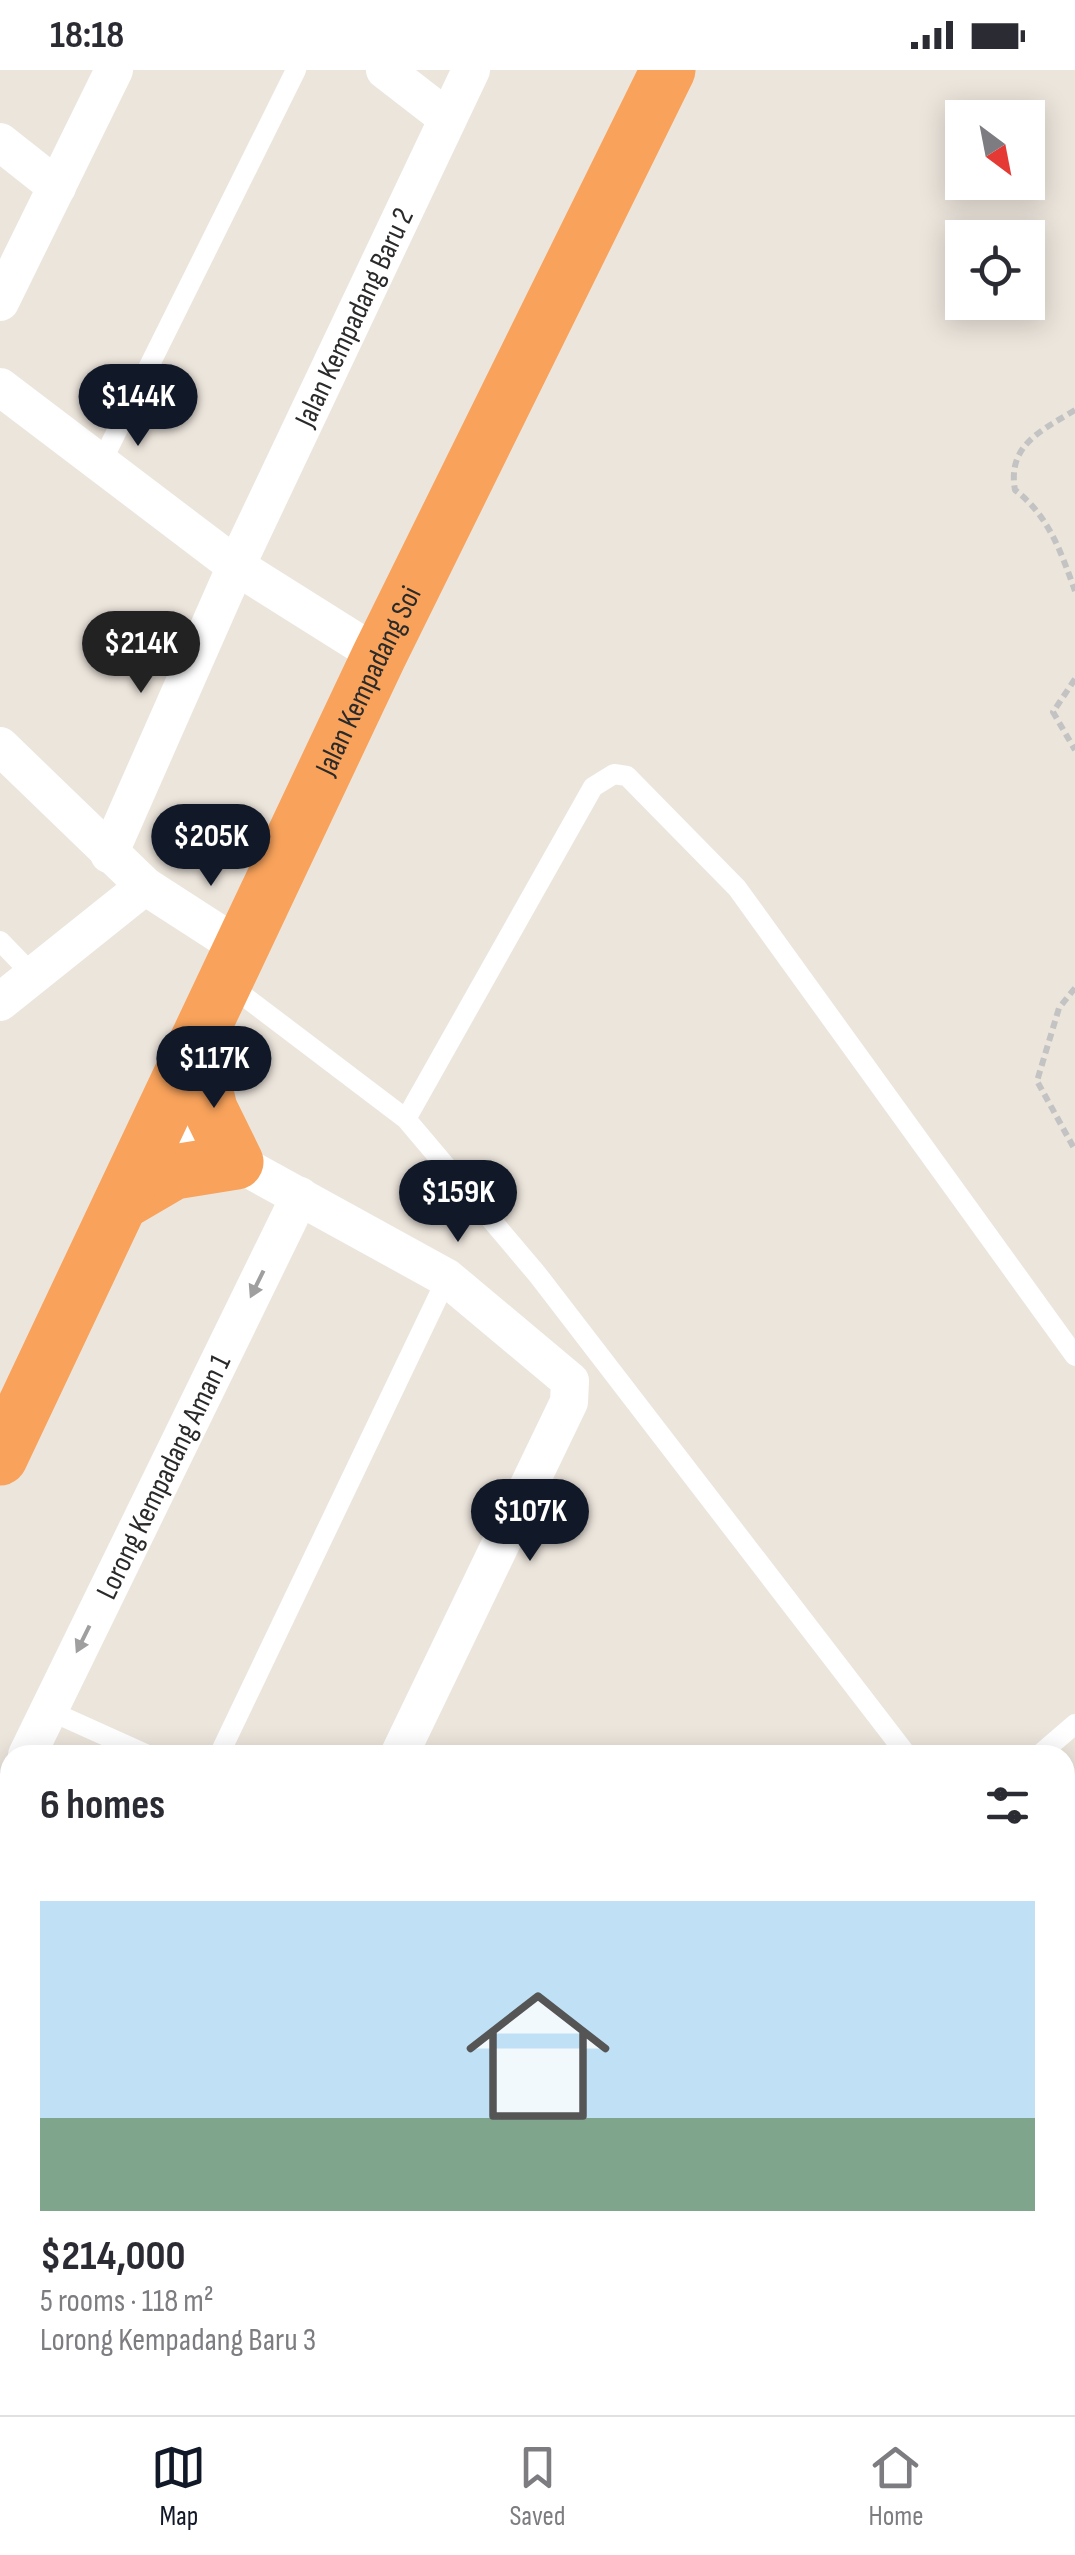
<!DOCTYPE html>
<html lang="en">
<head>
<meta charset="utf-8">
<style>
  :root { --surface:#fff; --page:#f2f2f3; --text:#2b2b33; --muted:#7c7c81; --line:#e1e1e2; --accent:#111827 }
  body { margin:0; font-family:"Sofia Sans Condensed",sans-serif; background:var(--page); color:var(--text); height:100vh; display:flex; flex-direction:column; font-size:38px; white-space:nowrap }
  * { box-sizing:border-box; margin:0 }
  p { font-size:32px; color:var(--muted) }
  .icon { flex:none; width:55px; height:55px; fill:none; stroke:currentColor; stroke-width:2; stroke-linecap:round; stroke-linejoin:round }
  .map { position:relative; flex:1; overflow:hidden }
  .sheet { position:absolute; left:0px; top:1675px; width:1075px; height:670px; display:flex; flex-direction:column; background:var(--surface); border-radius:30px 30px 0 0; box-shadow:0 5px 25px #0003 }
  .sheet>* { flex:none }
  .needle { width:65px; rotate:148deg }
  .fabs { position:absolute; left:945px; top:30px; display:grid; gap:20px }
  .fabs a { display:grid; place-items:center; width:100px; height:100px; border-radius:0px; background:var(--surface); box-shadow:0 5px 25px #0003; font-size:50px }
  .price { position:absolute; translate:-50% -85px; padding:0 22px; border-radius:35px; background:var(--accent); color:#fff; font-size:32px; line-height:65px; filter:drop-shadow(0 2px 5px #0008) }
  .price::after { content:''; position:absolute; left:50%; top:60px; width:30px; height:22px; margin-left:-15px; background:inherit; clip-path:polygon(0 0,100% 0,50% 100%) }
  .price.on { background:#222; color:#fff }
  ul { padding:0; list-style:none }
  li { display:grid; align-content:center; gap:20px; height:530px; padding:0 40px }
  li span { display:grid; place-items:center; height:310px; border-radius:0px; color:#555 }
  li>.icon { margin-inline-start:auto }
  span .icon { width:180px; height:180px; fill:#fffc; stroke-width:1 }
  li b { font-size:42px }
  h2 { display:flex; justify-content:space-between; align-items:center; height:120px; padding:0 40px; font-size:42px }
  .status { display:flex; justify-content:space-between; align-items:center; height:70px; padding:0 50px; background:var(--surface); direction:ltr }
  .status svg { height:28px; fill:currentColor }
  .dock { display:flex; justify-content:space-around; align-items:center; height:140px; border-top:2px solid var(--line); background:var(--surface); font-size:28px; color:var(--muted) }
  .dock a { display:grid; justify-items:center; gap:5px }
  .dock .on { color:var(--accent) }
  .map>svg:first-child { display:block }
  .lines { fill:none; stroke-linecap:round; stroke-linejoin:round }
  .path { stroke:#c3c3c3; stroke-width:6; stroke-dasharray:8 5; stroke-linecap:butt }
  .lane { stroke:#fff; stroke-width:20 }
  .street { stroke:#fff; stroke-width:38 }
  .highway { stroke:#f8a25b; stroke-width:55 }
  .oneway { fill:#9f9f9f }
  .labels { text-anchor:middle; stroke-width:9; stroke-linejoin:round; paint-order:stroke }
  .street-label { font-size:30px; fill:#2a2a2a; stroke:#fff }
</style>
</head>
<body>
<div class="status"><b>18:18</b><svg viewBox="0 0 49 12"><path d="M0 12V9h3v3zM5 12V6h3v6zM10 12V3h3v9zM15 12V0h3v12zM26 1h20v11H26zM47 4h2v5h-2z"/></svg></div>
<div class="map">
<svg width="1075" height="2345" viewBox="0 0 1075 2345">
  <rect width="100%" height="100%" fill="#ece5dc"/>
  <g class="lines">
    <path class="path" d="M1075 340C1041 361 1007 375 1015 420 1049 446 1061 482 1075 521
      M1075 609 1053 642 1075 680
      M1075 918 1059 938 1037 1011 1075 1080"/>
    <path class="lane" d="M101 393 296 0
      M0 871 33 905
      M228 914 406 1049 537 1204 907 1685
      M406 1049 593 717 614 704 627 706 737 818 1075 1286
      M48 1640 148 1685
      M219 1685 447 1208
      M1039 1685 1075 1654
      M0 2149 10 2127
      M1065 2197 1075 2189
      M1065 2240 1075 2253
      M242 2335 250 2345"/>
    <g class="street">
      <path d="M385 0 447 48"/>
      <path d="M0 72 57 117"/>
      <path d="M0 232 114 0"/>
      <path d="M0 317 236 496 379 586"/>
      <path d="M0 676 145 816 241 878"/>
      <path id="s1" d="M109 784 236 496 471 0"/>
      <path d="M0 932 145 816"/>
      <path d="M160 1050 447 1208 570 1311 569 1332 399 1685"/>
      <path id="s2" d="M27 1685 300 1126"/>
      <path d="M0 1741 10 1720"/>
      <path d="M0 2279 10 2295"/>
      <path d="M36 2335 43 2345"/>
      <path d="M442 2335 449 2345"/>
      <path d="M80 2345 85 2335"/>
      <path d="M758 2345 772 2335"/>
    </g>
    <g class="highway">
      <path d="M121 1133 174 1102 236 1092 210 1039 195 975"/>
      <path id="s3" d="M0 1388 379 586 668 0"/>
    </g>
  </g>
  <defs><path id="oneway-solid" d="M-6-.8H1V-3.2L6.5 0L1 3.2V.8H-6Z" transform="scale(2.5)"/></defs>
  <g class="oneway">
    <use href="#oneway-solid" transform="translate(257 1214) rotate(116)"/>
    <use href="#oneway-solid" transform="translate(83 1569) rotate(116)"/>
  </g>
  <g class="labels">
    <g class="street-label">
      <text dy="10" stroke="none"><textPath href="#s1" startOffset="590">Jalan Kempadang Baru 2</textPath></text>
      <text dy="10" stroke="none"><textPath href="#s3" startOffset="860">Jalan Kempadang Soi</textPath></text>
      <text dy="10" stroke="none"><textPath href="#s2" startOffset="310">Lorong Kempadang Aman 1</textPath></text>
    </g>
  </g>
</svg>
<div class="fabs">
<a><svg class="needle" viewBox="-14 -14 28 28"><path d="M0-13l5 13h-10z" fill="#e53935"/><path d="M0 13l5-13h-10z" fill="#7c7c81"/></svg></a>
<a><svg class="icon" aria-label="locate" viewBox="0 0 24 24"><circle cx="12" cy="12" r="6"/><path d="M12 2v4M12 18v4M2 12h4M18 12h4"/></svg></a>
</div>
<b class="price" style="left:138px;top:379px">$144K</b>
<b class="price on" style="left:141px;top:626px">$214K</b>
<b class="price" style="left:211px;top:819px">$205K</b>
<b class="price" style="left:214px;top:1041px">$117K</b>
<b class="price" style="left:458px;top:1175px">$159K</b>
<b class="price" style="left:530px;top:1494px">$107K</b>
<section class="sheet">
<h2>6 homes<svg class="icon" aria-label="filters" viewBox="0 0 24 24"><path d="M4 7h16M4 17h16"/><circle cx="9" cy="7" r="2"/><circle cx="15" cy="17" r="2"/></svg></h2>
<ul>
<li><span style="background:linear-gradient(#bfe0f5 70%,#7fa58c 0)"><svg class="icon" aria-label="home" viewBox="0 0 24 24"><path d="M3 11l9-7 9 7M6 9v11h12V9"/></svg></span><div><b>$214,000</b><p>5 rooms · 118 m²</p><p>Lorong Kempadang Baru 3</p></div></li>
</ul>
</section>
</div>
<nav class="dock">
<a class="on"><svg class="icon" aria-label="map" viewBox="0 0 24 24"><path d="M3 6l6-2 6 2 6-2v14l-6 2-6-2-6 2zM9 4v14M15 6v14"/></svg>Map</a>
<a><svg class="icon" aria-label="saved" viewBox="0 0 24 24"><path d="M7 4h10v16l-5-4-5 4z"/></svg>Saved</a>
<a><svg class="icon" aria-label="home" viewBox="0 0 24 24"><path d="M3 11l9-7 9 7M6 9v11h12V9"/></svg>Home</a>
</nav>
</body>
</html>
